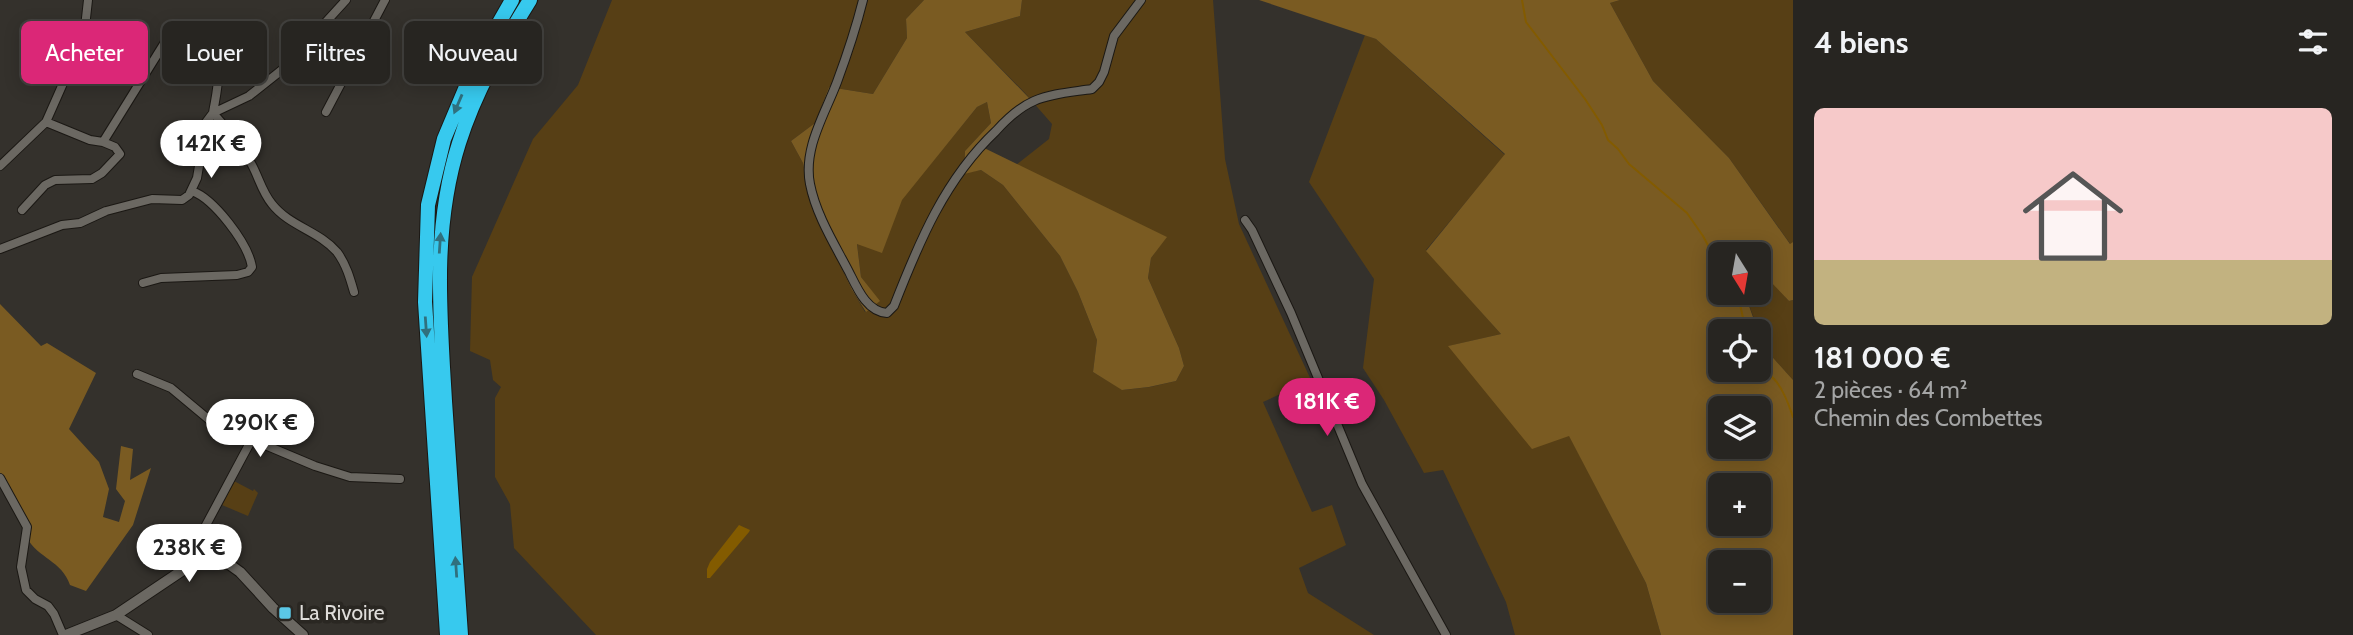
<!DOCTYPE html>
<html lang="fr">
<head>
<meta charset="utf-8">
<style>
  :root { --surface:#272521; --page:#2f2d2a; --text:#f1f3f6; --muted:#a4a5a5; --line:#43423f; --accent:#db2777 }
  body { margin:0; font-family:Cabin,sans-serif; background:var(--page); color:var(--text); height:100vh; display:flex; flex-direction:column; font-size:26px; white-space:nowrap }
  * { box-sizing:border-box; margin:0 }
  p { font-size:23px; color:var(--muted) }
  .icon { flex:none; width:38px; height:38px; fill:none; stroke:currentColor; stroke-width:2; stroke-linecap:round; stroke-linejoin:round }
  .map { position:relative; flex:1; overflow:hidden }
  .panel { display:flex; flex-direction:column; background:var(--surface); width:560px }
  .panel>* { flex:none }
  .hud { position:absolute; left:21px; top:21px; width:665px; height:63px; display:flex; gap:14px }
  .needle { width:46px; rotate:169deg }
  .buttons { position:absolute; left:1708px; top:242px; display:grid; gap:14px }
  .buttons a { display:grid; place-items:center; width:63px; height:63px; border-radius:10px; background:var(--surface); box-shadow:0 4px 18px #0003,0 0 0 2px var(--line); font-size:35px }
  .price { position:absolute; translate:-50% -60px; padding:0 16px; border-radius:24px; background:#fff; color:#222; font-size:23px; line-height:46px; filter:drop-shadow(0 2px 4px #0008) }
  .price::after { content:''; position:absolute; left:50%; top:42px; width:21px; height:16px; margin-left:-10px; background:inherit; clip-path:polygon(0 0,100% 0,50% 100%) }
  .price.on { background:var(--accent); color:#fff }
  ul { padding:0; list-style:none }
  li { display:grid; align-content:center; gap:14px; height:371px; padding:0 21px }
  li+li { border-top:2px solid var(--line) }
  li span { display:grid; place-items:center; height:217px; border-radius:10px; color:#555 }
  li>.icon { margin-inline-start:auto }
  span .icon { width:126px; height:126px; fill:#fffc; stroke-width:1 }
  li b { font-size:30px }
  h2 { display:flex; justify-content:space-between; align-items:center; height:84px; padding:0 21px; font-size:30px }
  .chip { padding:0 24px; border-radius:10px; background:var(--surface); box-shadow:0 4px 18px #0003,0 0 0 2px var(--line); font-size:24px; line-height:63px }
  .chip.on { background:var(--accent); color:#fff }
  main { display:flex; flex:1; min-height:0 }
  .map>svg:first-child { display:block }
  .green { fill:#573f15 }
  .forest { fill:#7a5b22; fill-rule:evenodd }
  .water { fill:#835b00 }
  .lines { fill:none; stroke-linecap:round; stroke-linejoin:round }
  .stream { stroke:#835b00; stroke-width:2 }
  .street-casing { stroke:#1b1814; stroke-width:10 }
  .secondary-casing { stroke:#1b1814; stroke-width:12 }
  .highway-casing { stroke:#1b1814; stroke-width:16 }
  .street { stroke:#6b6862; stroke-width:8 }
  .secondary { stroke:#6b6862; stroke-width:10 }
  .highway { stroke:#37c9ee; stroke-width:14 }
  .oneway { fill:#30707e }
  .poi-dot { fill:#5bc8e7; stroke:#2a2722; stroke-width:2.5 }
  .labels { text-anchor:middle; stroke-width:7; stroke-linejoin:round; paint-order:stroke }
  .poi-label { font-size:21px; fill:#dfddda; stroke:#2a2722; text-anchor:start }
</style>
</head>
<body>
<main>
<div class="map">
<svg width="1793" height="635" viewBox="0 0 1793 635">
  <rect width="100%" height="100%" fill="#34312c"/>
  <path class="green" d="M612 0H924L906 19 907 38 873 94 829 87 815 123 791 141 803 163 813 208 852 290 865 312 879 301 861 277 857 243 882 252 901 200 977 107 987 102 991 123 965 151 964 173 981 170 1003 185 1060 256 1078 292 1097 340 1093 372 1123 390 1150 387 1176 381 1184 366 1179 348 1148 278 1151 258 1166 237 1016 165 1049 139 1052 124 1025 93 965 32 1020 16 1022 0H1213L1225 159 1239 224 1311 380 1263 402 1312 512 1332 505 1346 545 1299 568 1308 593 1374 635H596L514 548 510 504 495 477V398L501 387 493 380 490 360 470 351 472 277 533 139 578 85Z
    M1620 0H1793V242L1791 245 1729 158 1653 81 1610 3Z
    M1365 35 1376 39 1505 155 1426 250 1501 334 1449 346 1569 435 1646 583 1661 635H1515L1506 602 1443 470 1424 473 1384 400 1363 368 1374 279 1309 182Z
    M1768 278 1789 301 1793 300V380L1766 350 1744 292H1759V281Z
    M234 481 253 491 254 489 258 493 248 516 222 505Z"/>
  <path class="forest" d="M924 0H1022L1020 16 965 32 1030 99 978 145 1167 237 1151 258 1148 278 1179 348 1184 366 1176 381 1149 387 1122 390 1093 372 1097 340 1078 292 1060 256 1003 185 981 170 964 174 965 151 991 123 987 102 977 107 902 200 882 253 857 244 861 277 880 301 866 312 852 290 813 208 803 163 791 141 815 123 829 87 873 94 907 38 906 19Z
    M1259 0H1620L1610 3 1653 81 1729 158 1790 244 1793 242V300L1789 301 1768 279 1759 281V254H1720V292H1744L1758 331H1720V369H1759V332L1766 350 1793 380V635H1661L1646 583 1569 436 1532 449 1448 346 1501 334 1426 251 1505 154 1376 39ZM1720 408H1759V446H1720ZM1720 485H1759V523H1720ZM1720 562H1759V600H1720Z
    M0 304 41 346 47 343 96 373 69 429 99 462 109 489 103 517 119 522 125 501 116 489 121 446 133 449 130 480 151 468 133 525 86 591 70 585C62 561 38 558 27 538 16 518 11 494 0 473Z"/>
  <path class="water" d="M739 525 750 530 749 532 710 578H707V569L710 562Z"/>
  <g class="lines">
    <path class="stream" d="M1522 0 1526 22 1585 99 1602 125 1608 140 1618 149 1629 164 1687 213 1703 236 1720 268
      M1733 292 1739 300 1746 331
      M1759 367C1763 372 1769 374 1774 379 1782 387 1789 405 1793 417"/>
    <defs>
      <path id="street" d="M863 0C856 28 847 55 837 82 825 114 803 148 810 184 816 215 835 245 849 272 857 288 867 312 887 313L894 306C919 242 945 179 996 131 1006 120 1020 107 1034 101 1052 93 1073 92 1092 89L1099 82 1104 72 1114 36 1141 0
        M218 71C237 62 243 40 261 30
        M326 112 385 0
        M46 122 90 140 103 142 170 34 181 26C202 26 217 54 218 72 219 85 215 100 213 113 227 129 242 146 252 165 259 178 262 192 272 204 289 226 319 231 337 252 346 264 350 278 354 292
        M0 166 46 122 84 36 88 0
        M22 210 45 185 55 180 92 179 102 173 120 154 115 147 103 142
        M1245 220 1252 230 1291 313 1362 484 1446 635
        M0 249 62 225 80 223 106 211 152 199 182 200 189 195 197 178 199 166 201 129 213 113 249 96 283 69 346 0
        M143 283 161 278 237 275 248 272 252 267C248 243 214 199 192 191
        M137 374 171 388 213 423 315 466 350 477 400 479
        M0 478 27 527 21 567 26 590 35 599 48 606 54 614 63 635
        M189 566 190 555 252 439
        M116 615 148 635"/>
      <path id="secondary" d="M66 635 116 615 189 566 217 560 226 562 240 572 273 608 303 635"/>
      <path id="highway" d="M447 635 425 302 428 205 444 139 476 63 512 0
        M461 635C456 557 450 479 445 401 440 314 432 228 459 143 475 92 502 45 530 0"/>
    </defs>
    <use href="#street" class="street-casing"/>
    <use href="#secondary" class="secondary-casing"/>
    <use href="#highway" class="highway-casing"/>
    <use href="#street" class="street"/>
    <use href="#secondary" class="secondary"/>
    <use href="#highway" class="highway"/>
  </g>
  <defs><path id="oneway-solid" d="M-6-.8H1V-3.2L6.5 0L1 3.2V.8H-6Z" transform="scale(1.75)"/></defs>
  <g class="oneway">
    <use href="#oneway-solid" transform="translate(458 104) rotate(113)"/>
    <use href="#oneway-solid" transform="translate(440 243) rotate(-86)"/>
    <use href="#oneway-solid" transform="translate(426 327) rotate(86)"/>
    <use href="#oneway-solid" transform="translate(456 567) rotate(-94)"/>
  </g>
  <rect class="poi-dot" x="278" y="606" width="14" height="14" rx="3.5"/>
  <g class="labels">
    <g class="poi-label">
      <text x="299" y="620">La Rivoire</text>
    </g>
  </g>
</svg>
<div class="buttons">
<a><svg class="needle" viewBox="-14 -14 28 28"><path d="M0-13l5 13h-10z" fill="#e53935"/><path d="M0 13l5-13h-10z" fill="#a4a5a5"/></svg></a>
<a><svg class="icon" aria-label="locate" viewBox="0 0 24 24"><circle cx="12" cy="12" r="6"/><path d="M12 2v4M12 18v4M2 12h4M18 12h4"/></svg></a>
<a><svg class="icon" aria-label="layers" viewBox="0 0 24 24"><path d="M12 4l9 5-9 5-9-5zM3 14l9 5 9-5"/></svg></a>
<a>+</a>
<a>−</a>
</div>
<b class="price" style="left:211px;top:180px">142K €</b>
<b class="price on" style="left:1327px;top:438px">181K €</b>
<b class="price" style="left:260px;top:459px">290K €</b>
<b class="price" style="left:189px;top:584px">238K €</b>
<div class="hud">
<a class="chip on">Acheter</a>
<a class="chip">Louer</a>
<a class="chip">Filtres</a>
<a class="chip">Nouveau</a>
</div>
</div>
<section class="panel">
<h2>4 biens<svg class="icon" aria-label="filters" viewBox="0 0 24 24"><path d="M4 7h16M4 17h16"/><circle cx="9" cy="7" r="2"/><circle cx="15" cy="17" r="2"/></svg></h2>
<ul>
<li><span style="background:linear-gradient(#f6c9c9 70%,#c2b280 0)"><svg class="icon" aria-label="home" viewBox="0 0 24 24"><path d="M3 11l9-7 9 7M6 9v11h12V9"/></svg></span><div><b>181 000 €</b><p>2 pièces · 64 m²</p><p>Chemin des Combettes</p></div></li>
</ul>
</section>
</main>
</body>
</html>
